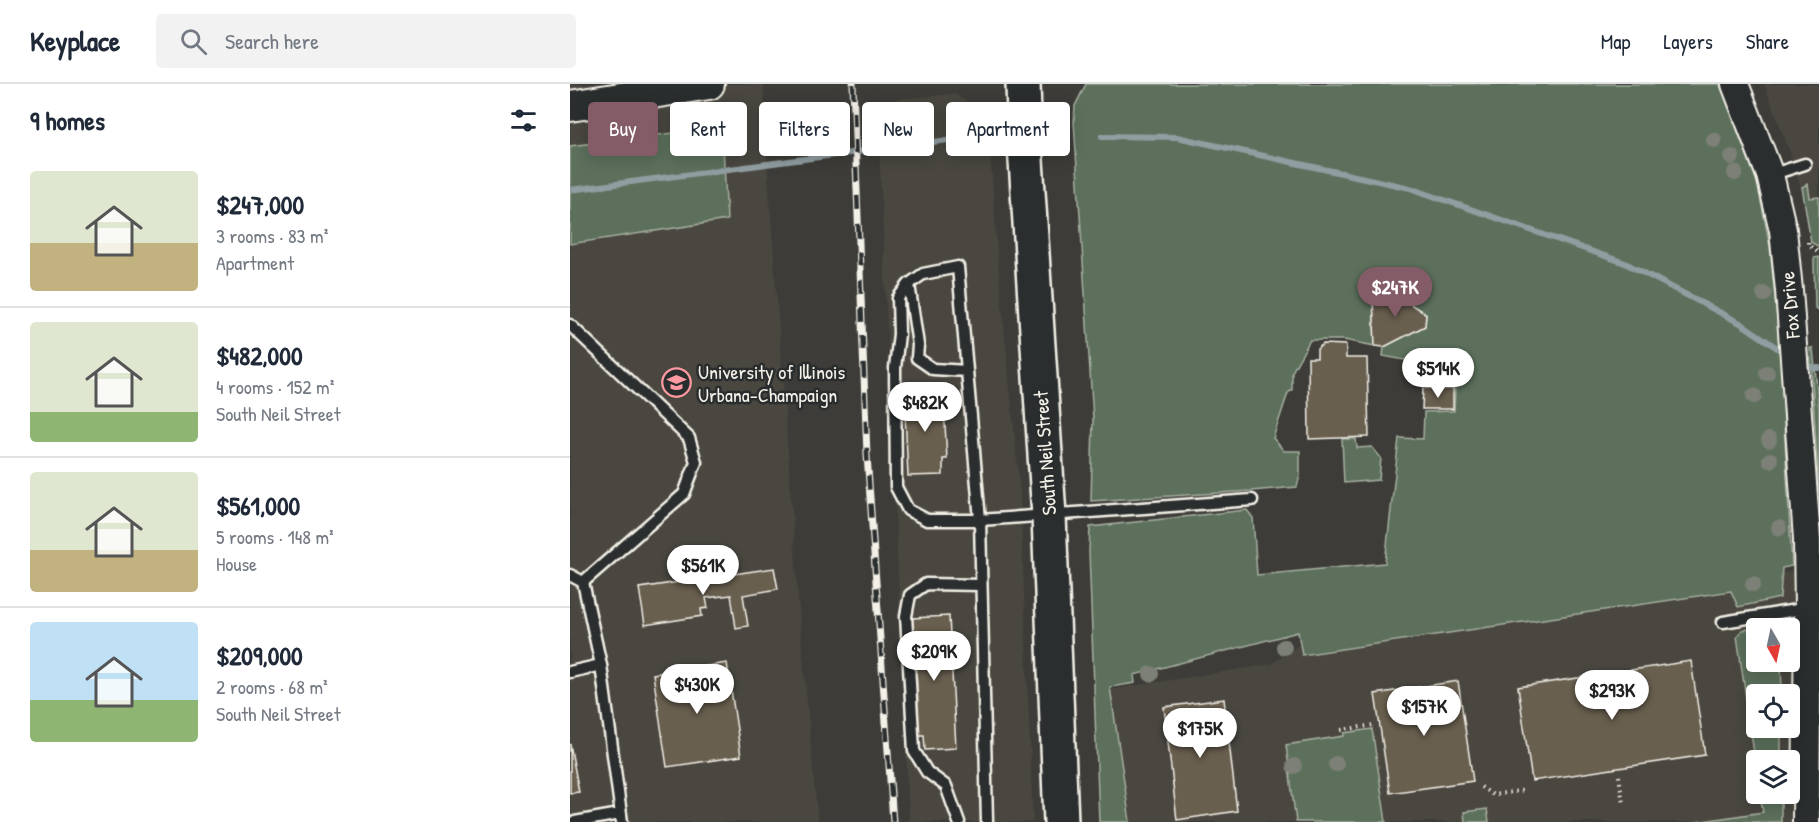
<!DOCTYPE html>
<html lang="en">
<head>
<meta charset="utf-8">
<style>
  :root { --surface:#fff; --page:#f2f2f3; --text:#1f2937; --muted:#747a83; --line:#e0e1e3; --accent:#845c67 }
  body { margin:0; font-family:"Patrick Hand",sans-serif; background:var(--page); color:var(--text); height:100vh; display:flex; flex-direction:column; font-size:22px; white-space:nowrap }
  * { box-sizing:border-box; margin:0 }
  p { font-size:20px; color:var(--muted) }
  .icon { flex:none; width:33px; height:33px; fill:none; stroke:currentColor; stroke-width:2; stroke-linecap:round; stroke-linejoin:round }
  .map { position:relative; flex:1; overflow:hidden }
  .sheet { display:flex; flex-direction:column; background:var(--surface); width:570px }
  .sheet>* { flex:none }
  .top-card { position:absolute; left:18px; top:18px; width:570px; height:54px; display:flex; gap:12px }
  .needle { width:39px; rotate:171deg }
  .tools { position:absolute; left:1176px; top:534px; display:grid; gap:12px }
  .tools a { display:grid; place-items:center; width:54px; height:54px; border-radius:6px; background:var(--surface); box-shadow:0 3px 15px #0003; font-size:30px }
  .price { position:absolute; translate:-50% -51px; padding:0 14px; border-radius:21px; background:#fff; color:#222; font-size:20px; line-height:39px; filter:drop-shadow(0 2px 3px #0008) }
  .price::after { content:''; position:absolute; left:50%; top:36px; width:18px; height:14px; margin-left:-9px; background:inherit; clip-path:polygon(0 0,100% 0,50% 100%) }
  .price.on { background:var(--accent); color:#fff }
  ul { padding:0; list-style:none }
  li { display:flex; align-items:center; gap:18px; height:150px; padding:0 30px }
  li+li { border-top:2px solid var(--line) }
  li span { display:grid; place-items:center; flex:none; width:168px; height:120px; border-radius:6px; color:#555 }
  li>.icon { margin-inline-start:auto }
  span .icon { width:72px; height:72px; fill:#fffc; stroke-width:1 }
  li b { font-size:26px }
  h2 { display:flex; justify-content:space-between; align-items:center; height:72px; padding:0 30px; font-size:26px }
  .pill { padding:0 21px; border-radius:6px; background:var(--surface); box-shadow:0 3px 15px #0003; font-size:21px; line-height:54px }
  .pill.on { background:var(--accent); color:#fff }
  header { display:flex; align-items:center; gap:36px; box-sizing:border-box; height:84px; padding:0 30px; background:var(--surface); border-bottom:2px solid var(--line) }
  header strong { font-size:28px }
  nav { display:flex; gap:33px; margin-inline-start:auto; font-size:21px }
  .search { width:420px; height:54px; background:var(--page); display:flex; align-items:center; gap:15px; box-sizing:border-box; padding:0 21px; border-radius:6px; color:var(--muted); font-size:22px }
  main { display:flex; flex:1; min-height:0 }
  .map>svg:first-child { display:block }
  .built { fill:#4a463f; fill-rule:evenodd }
  .green { fill:#5c705b; stroke:#a8b0a2; stroke-width:1.5 }
  .lines { fill:none; stroke-linecap:round; stroke-linejoin:round }
  .stream { stroke:#909da1; stroke-width:6 }
  .building { fill:#695f50; stroke:#f4f1e8; stroke-width:1.5 }
  .service-casing { stroke:#f4f1e8; stroke-width:15 }
  .tertiary-casing { stroke:#f4f1e8; stroke-width:30 }
  .secondary-casing { stroke:#f4f1e8; stroke-width:34 }
  .primary-casing { stroke:#f4f1e8; stroke-width:38 }
  .path { stroke:#f4f1e8; stroke-width:4; stroke-dasharray:1.5 4.5; stroke-linecap:butt }
  .service { stroke:#2a2d2e; stroke-width:10 }
  .tertiary { stroke:#2a2d2e; stroke-width:26 }
  .secondary { stroke:#2a2d2e; stroke-width:30 }
  .primary { stroke:#2a2d2e; stroke-width:33 }
  .rail-casing { stroke:#f4f1e8; stroke-width:7 }
  .rail { stroke:#2a2d2e; stroke-width:4.5; stroke-dasharray:14; stroke-linecap:butt }
  .tree { fill:#7c8076 }
  .labels { text-anchor:middle; stroke-width:5; stroke-linejoin:round; paint-order:stroke }
  .street-label { font-size:20px; fill:#f4f1e8; stroke:#2a2d2e }
  .poi-label { font-size:20px; fill:#f4f1e8; stroke:#2a2d2e; text-anchor:start }
</style>
</head>
<body>
<header>
<strong>Keyplace</strong>
<div class="search"><svg class="icon" aria-label="search" viewBox="0 0 24 24"><circle cx="10" cy="10" r="6"/><path d="M15 15l6 6"/></svg>Search here</div>
<nav><a>Map</a><a>Layers</a><a>Share</a></nav>
</header>
<main>
<section class="sheet">
<h2>9 homes<svg class="icon" aria-label="filters" viewBox="0 0 24 24"><path d="M4 7h16M4 17h16"/><circle cx="9" cy="7" r="2"/><circle cx="15" cy="17" r="2"/></svg></h2>
<ul>
<li><span style="background:linear-gradient(#dfe7d0 60%,#c2b280 0)"><svg class="icon" aria-label="home" viewBox="0 0 24 24"><path d="M3 11l9-7 9 7M6 9v11h12V9"/></svg></span><div><b>$247,000</b><p>3 rooms · 83 m²</p><p>Apartment</p></div></li>
<li><span style="background:linear-gradient(#dfe7d0 75%,#8fb573 0)"><svg class="icon" aria-label="home" viewBox="0 0 24 24"><path d="M3 11l9-7 9 7M6 9v11h12V9"/></svg></span><div><b>$482,000</b><p>4 rooms · 152 m²</p><p>South Neil Street</p></div></li>
<li><span style="background:linear-gradient(#dfe7d0 65%,#c2b280 0)"><svg class="icon" aria-label="home" viewBox="0 0 24 24"><path d="M3 11l9-7 9 7M6 9v11h12V9"/></svg></span><div><b>$561,000</b><p>5 rooms · 148 m²</p><p>House</p></div></li>
<li><span style="background:linear-gradient(#bfe0f5 65%,#8fb573 0)"><svg class="icon" aria-label="home" viewBox="0 0 24 24"><path d="M3 11l9-7 9 7M6 9v11h12V9"/></svg></span><div><b>$209,000</b><p>2 rooms · 68 m²</p><p>South Neil Street</p></div></li>
</ul>
</section>
<div class="map">
<svg width="1249" height="738" viewBox="0 0 1249 738">
  <rect width="100%" height="100%" fill="#3d3c38"/>
  <filter id="ink" filterUnits="userSpaceOnUse"><feTurbulence type="fractalNoise" baseFrequency=".0167" numOctaves="2"/><feDisplacementMap in="SourceGraphic" scale="12" xChannelSelector="R" yChannelSelector="G"/><feConvolveMatrix kernelMatrix="1 2 1 2 8 2 1 2 1" color-interpolation-filters="sRGB"/></filter>
  <g filter="url(#ink)">
    <path class="built" d="M0 0H194L195 47 231 551 248 738H0Z
      M1194 0H1249V113L1234 115 1219 66Z
      M384 10 407 23 417 45 420 63 427 167 450 407 463 738H339L307 17Z
      M1249 482V738H529L525 608 701 580 732 559 1207 490ZM1186 544H1220V578H1186ZM1186 610H1220V644H1186ZM1186 676H1220V710H1186Z"/>
    <path class="green" d="M516 0H1150L1187 98 1200 162 1210 267 1222 482 1212 484 1210 514 1168 523 1161 507 732 571 728 548 564 591 565 599 540 603 560 738H529L519 467 520 443 677 426 683 434 687 491 815 479 829 354 853 355 854 328 884 327 885 304 856 300 857 280 813 272 814 263 855 242 856 231 820 207 812 206 803 212 805 262 774 256H740L722 288V306L718 309 703 354 714 367H730V391L727 403 681 407 521 417 523 335 504 37 505 22Z
      M152 43 157 136 0 160V62Z
      M1238 100 1240 114 1249 113V163L1241 158 1232 103Z
      M1248 173 1249 174V226L1245 224 1244 179V174Z
      M1240 264H1243L1249 326V409Z
      M772 355H786L787 364 802 363 811 374 809 396 774 399Z
      M1205 542 1208 544H1186V578H1211L1212 610H1186V644H1211V676H1186V683L1167 552 1172 546Z
      M802 645 816 738H726L716 661 774 652V649Z
      M1190 710H1211V738H1126L1193 728Z
      M917 725 919 738H895L894 728Z"/>
    <g class="lines">
      <path class="stream" d="M532 52 607 53 840 104 1055 179 1172 240 1216 270
        M0 106 386 55
        M1230 277 1244 284H1249"/>
    </g>
    <path class="building" d="M812 206 820 207 856 230 855 242 814 263 805 262 803 212Z
      M753 260 776 261V274H797L799 353 739 355 738 274H747V265Z
      M853 304 883 305V325H852Z
      M370 307V323H374L377 375H373V391L338 392 334 308Z
      M204 484 208 505 173 511 178 542 166 544 161 511 136 514 138 524 131 525 132 532 75 541 69 504Z
      M379 532 386 664 355 666 354 651H347L342 534Z
      M1121 577 1135 671 962 697 948 603Z
      M157 579 171 672 97 683 83 590Z
      M888 597 903 697 820 709 805 610Z
      M654 615 667 727 607 736 594 623Z
      M0 660 9 708 0 709Z"/>
    <g class="lines">
      <defs>
        <path id="service" d="M1200 91 1235 80
          M339 200 348 261 347 274 363 285 397 287
          M0 241 119 354 126 378 114 410 13 498
          M0 491 13 498 31 581 52 738
          M1153 538 1239 524
          M0 588 31 581
          M5 738 50 730
          M389 738 376 702 357 688 344 667 336 532 340 511 356 500 411 501
          M417 738 410 436 388 183 353 190 339 200 328 214 329 250 325 284 326 403 338 426 357 436H410L682 416"/>
        <path id="tertiary" d="M1165 0 1200 91 1213 146 1219 206 1237 455 1238 524 1236 738"/>
        <path id="secondary" d="M0 22 139 0"/>
        <path id="primary" d="M453 0 455 61 479 432 491 738"/>
      </defs>
      <use href="#service" class="service-casing"/>
      <use href="#tertiary" class="tertiary-casing"/>
      <use href="#secondary" class="secondary-casing"/>
      <use href="#primary" class="primary-casing"/>
      <path class="path" d="M1238 158V161L1249 168
        M771 646 804 641
        M1049 692 1053 720
        M911 703 923 711 956 706"/>
      <use href="#service" class="service"/>
      <use href="#tertiary" class="tertiary"/>
      <use href="#secondary" class="secondary"/>
      <use href="#primary" class="primary"/>
      <defs>
        <path id="rail" d="M283 0 297 371 323 738"/>
      </defs>
      <use href="#rail" class="rail-casing"/>
      <use href="#rail" class="rail"/>
    </g>
    <g class="tree">
      <circle cx="1144" cy="56" r="8"/>
      <circle cx="1162" cy="73" r="8"/>
      <circle cx="1165" cy="89" r="8"/>
      <circle cx="1194" cy="210" r="8"/>
      <circle cx="1197" cy="289" r="8"/>
      <circle cx="1184" cy="312" r="8"/>
      <circle cx="1199" cy="356" r="8"/>
      <circle cx="1200" cy="376" r="8"/>
      <circle cx="1209" cy="444" r="8"/>
      <circle cx="1183" cy="500" r="8"/>
      <circle cx="714" cy="563" r="8"/>
      <circle cx="581" cy="590" r="8"/>
      <circle cx="766" cy="680" r="8"/>
      <circle cx="724" cy="682" r="8"/>
    </g>
  </g>
  <defs>
    <symbol id="university-ring" viewBox="-11 -11 22 22"><circle r="9.5" fill="#2a2d2e" stroke="#ff9aa2" stroke-width="1.5"/><path d="M0-5L7-2L0 1L-7-2ZM-4 1L0 2.5L4 1V4Q0 6-4 4Z" fill="#ff9aa2"/></symbol>
  </defs>
  <g fill-rule="evenodd">
    <use href="#university-ring" x="90" y="282" width="33" height="33"/>
  </g>
  <g class="labels">
    <g class="street-label">
      <text transform="translate(1220 221) rotate(-95)" y="7">Fox Drive</text>
      <text transform="translate(475 369) rotate(-94)" y="7">South Neil Street</text>
    </g>
    <g class="poi-label">
      <text x="128" y="295">University of Illinois<tspan x="128" dy="23">Urbana-Champaign</tspan></text>
    </g>
  </g>
</svg>
<div class="tools">
<a><svg class="needle" viewBox="-14 -14 28 28"><path d="M0-13l5 13h-10z" fill="#e53935"/><path d="M0 13l5-13h-10z" fill="#747a83"/></svg></a>
<a><svg class="icon" aria-label="locate" viewBox="0 0 24 24"><circle cx="12" cy="12" r="6"/><path d="M12 2v4M12 18v4M2 12h4M18 12h4"/></svg></a>
<a><svg class="icon" aria-label="layers" viewBox="0 0 24 24"><path d="M12 4l9 5-9 5-9-5zM3 14l9 5 9-5"/></svg></a>
</div>
<b class="price on" style="left:825px;top:234px">$247K</b>
<b class="price" style="left:868px;top:315px">$514K</b>
<b class="price" style="left:355px;top:349px">$482K</b>
<b class="price" style="left:133px;top:512px">$561K</b>
<b class="price" style="left:364px;top:598px">$209K</b>
<b class="price" style="left:127px;top:631px">$430K</b>
<b class="price" style="left:1042px;top:637px">$293K</b>
<b class="price" style="left:854px;top:653px">$157K</b>
<b class="price" style="left:630px;top:675px">$175K</b>
<div class="top-card">
<a class="pill on">Buy</a>
<a class="pill">Rent</a>
<a class="pill">Filters</a>
<a class="pill">New</a>
<a class="pill">Apartment</a>
</div>
</div>
</main>
</body>
</html>
